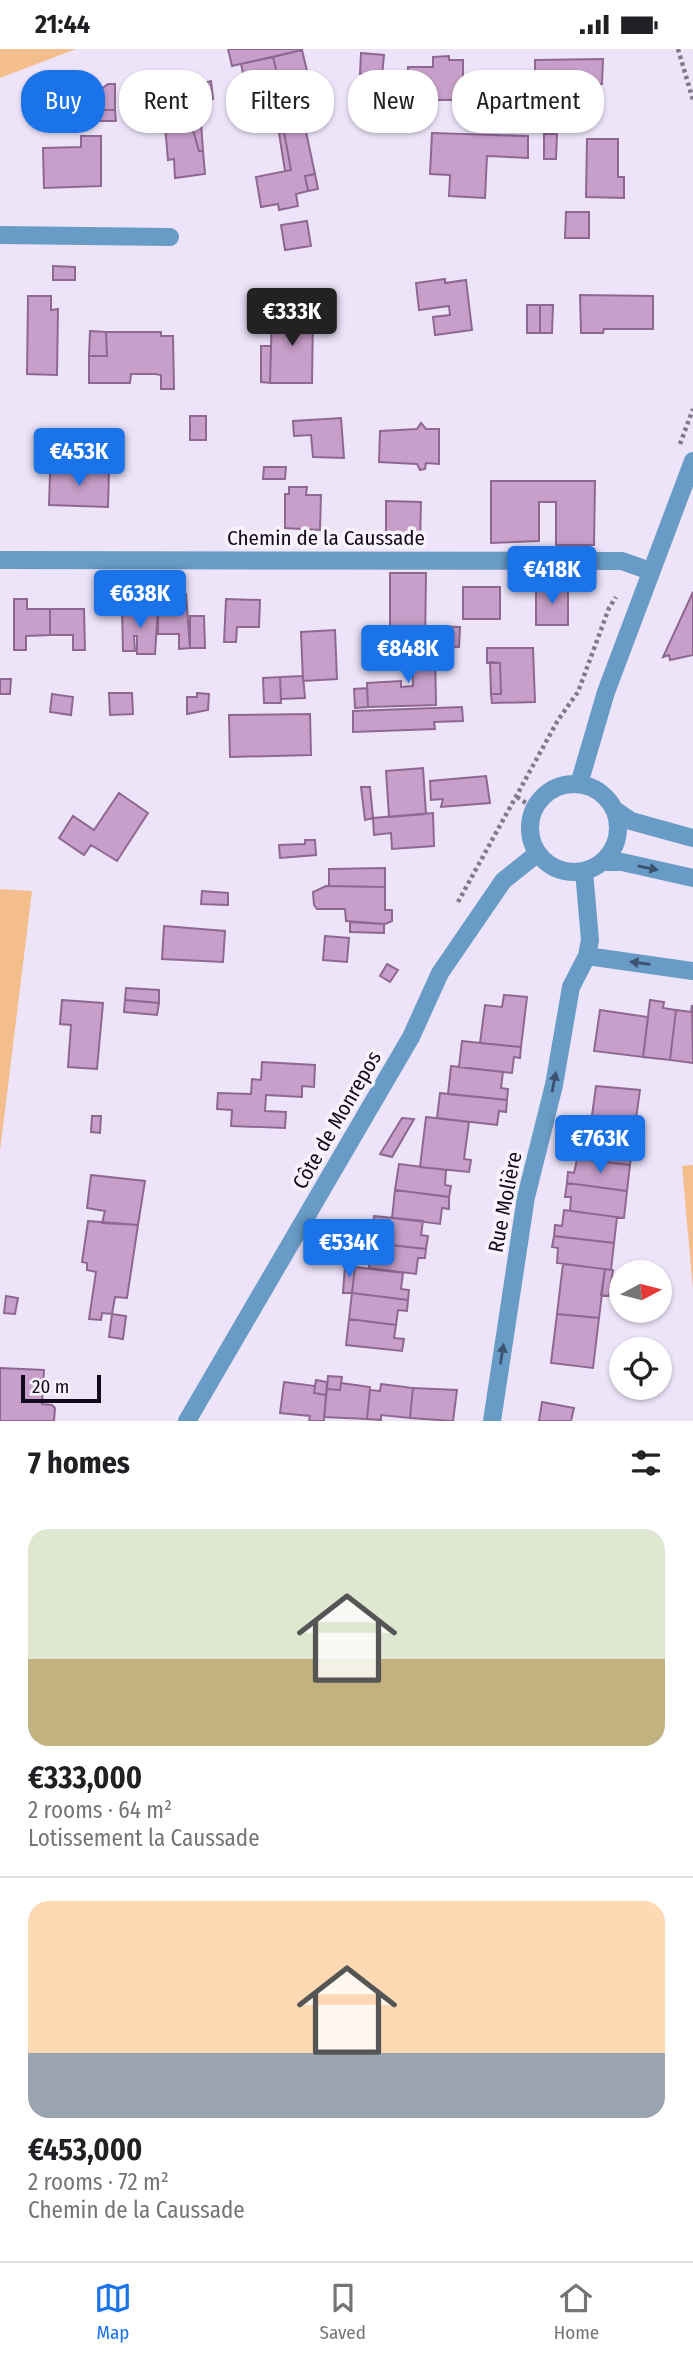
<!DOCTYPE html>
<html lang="en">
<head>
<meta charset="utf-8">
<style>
  :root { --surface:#fff; --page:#f2f2f2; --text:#202124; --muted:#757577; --line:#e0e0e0; --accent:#1a73e8 }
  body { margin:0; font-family:"Fira Sans Condensed",sans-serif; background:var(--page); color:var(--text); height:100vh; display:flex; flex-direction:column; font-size:26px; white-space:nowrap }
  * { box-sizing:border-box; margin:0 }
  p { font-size:23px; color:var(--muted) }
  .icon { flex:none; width:38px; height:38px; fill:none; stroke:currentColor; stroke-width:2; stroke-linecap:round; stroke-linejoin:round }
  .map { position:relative; height:1372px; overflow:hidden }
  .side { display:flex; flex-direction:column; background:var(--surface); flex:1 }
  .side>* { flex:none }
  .top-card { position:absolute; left:21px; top:21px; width:651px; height:63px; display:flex; gap:14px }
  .needle { width:46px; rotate:83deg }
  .fabs { position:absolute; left:609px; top:1211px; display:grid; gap:14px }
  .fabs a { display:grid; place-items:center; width:63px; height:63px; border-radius:50%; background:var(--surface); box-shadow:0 2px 5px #0004; font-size:35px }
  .scale { position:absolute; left:21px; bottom:18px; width:80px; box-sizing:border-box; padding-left:7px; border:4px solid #120a1c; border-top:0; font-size:19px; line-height:24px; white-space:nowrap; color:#120a1c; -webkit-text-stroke:5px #f8f4ff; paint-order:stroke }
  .price { position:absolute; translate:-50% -60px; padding:0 16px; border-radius:7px; background:var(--accent); color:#fff; font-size:23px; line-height:46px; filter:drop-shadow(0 2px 4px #0008) }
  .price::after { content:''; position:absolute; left:50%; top:42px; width:21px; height:16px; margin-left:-10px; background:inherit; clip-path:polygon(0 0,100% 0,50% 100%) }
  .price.current { background:#222; color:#fff }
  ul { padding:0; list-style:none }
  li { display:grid; align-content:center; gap:14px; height:371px; padding:0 28px }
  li+li { border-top:2px solid var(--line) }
  li span { display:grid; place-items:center; height:217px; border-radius:21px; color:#555 }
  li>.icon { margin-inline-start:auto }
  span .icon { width:126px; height:126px; fill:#fffc; stroke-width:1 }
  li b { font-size:30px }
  h2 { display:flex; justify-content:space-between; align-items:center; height:84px; padding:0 28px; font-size:30px }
  .tag { padding:0 24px; border-radius:28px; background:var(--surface); box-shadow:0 2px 5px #0004; font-size:24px; line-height:63px }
  .tag.current { background:var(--accent); color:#fff }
  .status { display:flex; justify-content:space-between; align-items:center; height:49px; padding:0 35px; background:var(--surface); direction:ltr }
  .status svg { height:19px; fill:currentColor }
  .dock { display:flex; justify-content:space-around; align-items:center; height:98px; border-top:2px solid var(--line); background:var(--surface); font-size:19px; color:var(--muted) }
  .dock a { display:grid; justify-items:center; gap:4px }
  .dock .current { color:var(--accent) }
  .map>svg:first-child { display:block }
  .green { fill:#f3be8c }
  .building { fill:#c79fca; stroke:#8e6891; stroke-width:2 }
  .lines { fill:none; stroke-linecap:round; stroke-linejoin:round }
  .path { stroke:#81788c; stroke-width:4.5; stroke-dasharray:3.5 3.5; stroke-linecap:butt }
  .minor { stroke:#689bc5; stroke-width:18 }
  .oneway { fill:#3d5270 }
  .labels { text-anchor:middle; stroke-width:7; stroke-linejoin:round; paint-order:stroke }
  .street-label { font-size:21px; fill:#120a1c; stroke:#f8f4ff }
</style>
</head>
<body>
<div class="status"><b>21:44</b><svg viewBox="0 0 49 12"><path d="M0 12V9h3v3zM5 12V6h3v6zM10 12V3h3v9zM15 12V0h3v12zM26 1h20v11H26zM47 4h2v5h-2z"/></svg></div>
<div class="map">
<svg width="693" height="1372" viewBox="0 0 693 1372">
  <rect width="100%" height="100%" fill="#ede4fa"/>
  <path class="green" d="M0 0H76L0 29Z
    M0 840 32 842 0 1102Z
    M693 1116V1240L682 1117Z"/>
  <path class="building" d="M228 0H302V1L232 17Z
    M302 1 307 22 278 28 273 8Z
    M361 4 384 6 382 27 360 25Z
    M449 7V11H463V51H407L408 18H433V8Z
    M273 8 278 28 307 22 316 65 297 69 300 79 279 84 276 73 255 78 241 15Z
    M603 10 602 35H582V41H535V11Z
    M211 32 213 50 196 53 194 37Z
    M108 35H115V61H97L96 44Z
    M97 61H115L116 72H97Z
    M191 74H201L203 102H199Z
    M191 74 199 102H203L205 125 175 129 174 110 168 111 165 77Z
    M305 78 315 125 305 127 308 142 296 145 298 157 279 161 278 155 261 158 256 128 291 121 284 83Z
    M284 83 291 121 285 122 279 84Z
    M432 84 528 87V109L487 107 485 149 449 147 450 126 430 125Z
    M544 85H557L556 110H544Z
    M81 87H101V137L44 139 43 99 81 98Z
    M587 90H618V128H624V149L586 148Z
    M315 125 318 140 308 142 305 127Z
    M566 163H589V189H565Z
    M307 172 311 197 285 201 281 176Z
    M53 217 75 218V231H53Z
    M445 230V234L466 231 472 281 435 286 433 268 450 266 449 257 419 261 416 234Z
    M580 246 653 247V280H604L603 284H581Z
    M28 247H51V261L58 260 57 326 27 325Z
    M527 256H540V284H527Z
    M540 256H553L552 284H540Z
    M272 264 313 265 312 334H270Z
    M90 282 106 283 107 307H89Z
    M106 283H161V287H173L174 340H161V326L155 325H131L130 334H89V307H107Z
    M261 297H271L270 334 261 333Z
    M190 367H206V391H190Z
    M341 369 344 409 313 408 311 386 294 387 293 372Z
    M421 374 426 380H439V415L426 414 425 420 420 421 417 415 379 413 380 382 417 380Z
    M264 418H286L285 430H263Z
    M54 420 109 421 108 458 49 456 50 425Z
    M491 432H595L594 496H556V453H539V492L491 494Z
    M289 438H307L306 446H321L320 481 285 479V445H289Z
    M386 452 421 453 420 496H386Z
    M390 524H426L425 596 390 595Z
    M463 538H500V570H463Z
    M536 539H568V576H536Z
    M693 543V606L670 611 669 606 663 608Z
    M186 545 190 599 179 600V585H158V546Z
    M14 550H27V560H50V586L26 587V601H14Z
    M226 550 260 551 259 578H237L236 593H224Z
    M158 559 155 605H137V587H134L135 602H123L122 560Z
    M50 560H84L85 601H73V586H50Z
    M190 567H204L205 599H190Z
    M435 577 460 578 459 598 434 597Z
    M335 581 337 630 303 632 301 583Z
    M487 599H533L535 653 492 654 491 645H501L500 614H487Z
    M435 600 436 656 368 658 367 634 401 632V638L413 637 412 601Z
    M490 613 500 614 501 645H491Z
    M303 627 305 649 281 650 280 628Z
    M280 628 281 654H264L263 629Z
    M0 630H11L10 645H0Z
    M367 639 368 658 355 659 354 640Z
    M109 644H132L133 665 110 666Z
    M197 644 209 645 208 661 187 665V648H197Z
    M52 645 73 648 71 666 50 663Z
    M462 658 463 672 434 673 435 680 353 683V662Z
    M310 665 311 706 230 708 229 666Z
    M423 719 426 765 389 768 386 722Z
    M486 727 490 754 441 758 443 750 431 751 430 732Z
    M361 738H370L373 769 365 771Z
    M119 744 148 764 117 812 91 796 84 806 59 789 73 767 94 781Z
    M433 764 434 797 392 800 391 784 374 786 373 769Z
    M305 791H315L316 806 280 809 279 796 305 795Z
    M385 819V838L329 837V820Z
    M326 837 385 838V861H392V872L385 875 346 872 345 860H317L314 856 313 843Z
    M202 842 228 844V856L201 855Z
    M350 873 384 875V884L350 883Z
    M164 877 225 882 223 913 162 910Z
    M325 887 349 889 347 913 323 911Z
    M387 915 398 921 390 933 380 927Z
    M126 939 159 941V954L125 951Z
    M504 946 527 948 521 998 480 994 485 956 502 958Z
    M62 951 103 954 97 1020 68 1018 71 976 60 975Z
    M125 951 159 954 157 966 124 963Z
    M650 951 664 953 663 959 676 961 670 1011 643 1008Z
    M692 956 693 1014 670 1011 676 961 691 963Z
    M600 961 648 968 643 1008 594 1002Z
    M462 992 521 998 520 1009 514 1008 512 1024 459 1018Z
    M262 1013 315 1016 314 1038 302 1037V1048L266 1046 265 1062 286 1063 285 1079 231 1077 232 1061 217 1060 218 1044 251 1045 252 1030 261 1031Z
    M451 1017 503 1023 501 1039 508 1040 507 1051 448 1045Z
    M596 1037 640 1041 633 1091 584 1085 585 1073 591 1074Z
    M440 1044 507 1051 506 1063 499 1062 497 1076 437 1069Z
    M92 1067H101L100 1084 91 1083Z
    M426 1068 469 1073 464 1110 471 1111 469 1123 420 1118Z
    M402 1069 414 1070 392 1108 380 1105Z
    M573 1084 633 1091 630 1116 577 1110 578 1097 572 1096Z
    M577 1110 630 1116 627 1142 567 1134 568 1123 574 1124Z
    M399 1115 446 1121 445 1136 451 1137 449 1148 395 1141Z
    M91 1126 145 1132 138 1176 102 1174 105 1162 87 1159Z
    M567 1134 627 1142 624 1169 570 1162 571 1148H565Z
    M395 1141 449 1148V1160L442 1159 440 1175 392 1169Z
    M564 1161 617 1168 614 1194 554 1187 555 1176 562 1177Z
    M374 1167 423 1172 421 1186 428 1187 426 1200 372 1194Z
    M88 1172 138 1176 127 1249 115 1248 112 1265 102 1264 101 1271 89 1270 96 1223 87 1221V1214L82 1213Z
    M554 1187 614 1194 611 1221 557 1214 558 1199 552 1198Z
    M372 1194 426 1200 425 1209H418L416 1225 369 1219Z
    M563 1215 605 1220 599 1269 557 1265Z
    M345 1217 355 1218 352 1244H343Z
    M355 1218 403 1224 401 1240 409 1241 408 1251 352 1244Z
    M605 1220 613 1221 609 1247 601 1246Z
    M352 1244 408 1251 407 1262 398 1261 396 1276 349 1270Z
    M6 1247 18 1249 15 1265 4 1264Z
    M112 1265 126 1267 123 1290 109 1288Z
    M557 1265 599 1269 593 1319 551 1314Z
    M349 1270 396 1276 394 1289 404 1290 402 1302 346 1296Z
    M0 1319 44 1321 42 1355 52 1356 55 1359 54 1372H0Z
    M328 1327 342 1328 340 1341 327 1340Z
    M316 1331 327 1333 326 1346 314 1344Z
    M284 1333 315 1337 314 1344 326 1346 324 1372H309L310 1367 280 1364Z
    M341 1334 370 1338 367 1370 324 1368 327 1340 340 1341Z
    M381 1335 413 1339 410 1369 381 1366V1371L367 1370 370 1341 380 1342Z
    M413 1339 457 1341 453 1372 410 1369Z
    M542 1353 574 1359 571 1372H539Z"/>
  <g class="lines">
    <path class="path" d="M678 0 693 51
      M680 395 693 360
      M517 748 535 760
      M458 853 558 671 578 643 609 559 616 548"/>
    <path class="minor" d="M0 186 170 188
      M0 511 622 512 650 522
      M579 735 606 643 693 412
      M530 779a44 44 0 1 1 88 0a44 44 0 1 1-88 0Z
      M615 761 631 772 693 789
      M602 813H622L693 829
      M587 907 693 922
      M187 1372 411 988 440 924 503 832 538 804
      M492 1372 526 1148 554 1036 571 938 587 907 590 891 584 822"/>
  </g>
  <defs><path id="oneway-solid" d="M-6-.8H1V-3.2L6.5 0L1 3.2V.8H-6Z" transform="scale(1.75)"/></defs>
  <g class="oneway">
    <use href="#oneway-solid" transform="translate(648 819) rotate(12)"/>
    <use href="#oneway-solid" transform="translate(640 914) rotate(-172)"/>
    <use href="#oneway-solid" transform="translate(554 1033) rotate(-79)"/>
    <use href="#oneway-solid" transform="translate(502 1305) rotate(-81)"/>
  </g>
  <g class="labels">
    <g class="street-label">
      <text x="326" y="496">Chemin de la Caussade</text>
      <text transform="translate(337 1071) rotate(-60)" y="7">Côte de Monrepos</text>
      <text transform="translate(505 1153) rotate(-79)" y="7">Rue Molière</text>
    </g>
  </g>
</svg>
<div class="fabs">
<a><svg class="needle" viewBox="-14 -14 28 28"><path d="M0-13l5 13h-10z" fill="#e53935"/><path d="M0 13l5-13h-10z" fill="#757577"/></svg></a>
<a><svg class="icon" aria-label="locate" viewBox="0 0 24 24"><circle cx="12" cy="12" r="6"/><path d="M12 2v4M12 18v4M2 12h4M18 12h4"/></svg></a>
</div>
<div class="scale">20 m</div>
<b class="price current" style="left:292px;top:299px">€333K</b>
<b class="price" style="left:79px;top:439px">€453K</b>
<b class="price" style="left:552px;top:557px">€418K</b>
<b class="price" style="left:140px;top:581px">€638K</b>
<b class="price" style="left:408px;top:636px">€848K</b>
<b class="price" style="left:600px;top:1126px">€763K</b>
<b class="price" style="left:349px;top:1230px">€534K</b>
<div class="top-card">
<a class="tag current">Buy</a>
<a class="tag">Rent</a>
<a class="tag">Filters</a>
<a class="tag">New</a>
<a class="tag">Apartment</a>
</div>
</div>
<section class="side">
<h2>7 homes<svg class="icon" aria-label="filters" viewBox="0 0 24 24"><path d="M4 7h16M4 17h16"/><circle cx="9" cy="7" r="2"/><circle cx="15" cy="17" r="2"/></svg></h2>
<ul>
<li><span style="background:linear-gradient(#dfe7d0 60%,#c2b280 0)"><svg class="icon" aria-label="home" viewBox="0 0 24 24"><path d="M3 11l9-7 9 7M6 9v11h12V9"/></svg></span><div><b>€333,000</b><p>2 rooms · 64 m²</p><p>Lotissement la Caussade</p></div></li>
<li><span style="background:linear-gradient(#ffd9b3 70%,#9aa5b1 0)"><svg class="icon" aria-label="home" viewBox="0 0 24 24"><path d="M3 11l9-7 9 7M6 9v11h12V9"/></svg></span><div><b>€453,000</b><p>2 rooms · 72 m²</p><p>Chemin de la Caussade</p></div></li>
</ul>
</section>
<nav class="dock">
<a class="current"><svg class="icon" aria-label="map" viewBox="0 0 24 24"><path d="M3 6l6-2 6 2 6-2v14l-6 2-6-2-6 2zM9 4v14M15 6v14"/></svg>Map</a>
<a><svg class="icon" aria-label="saved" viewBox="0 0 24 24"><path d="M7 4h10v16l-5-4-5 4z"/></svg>Saved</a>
<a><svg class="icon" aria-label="home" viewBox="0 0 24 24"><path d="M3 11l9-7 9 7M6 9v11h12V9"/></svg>Home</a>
</nav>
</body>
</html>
